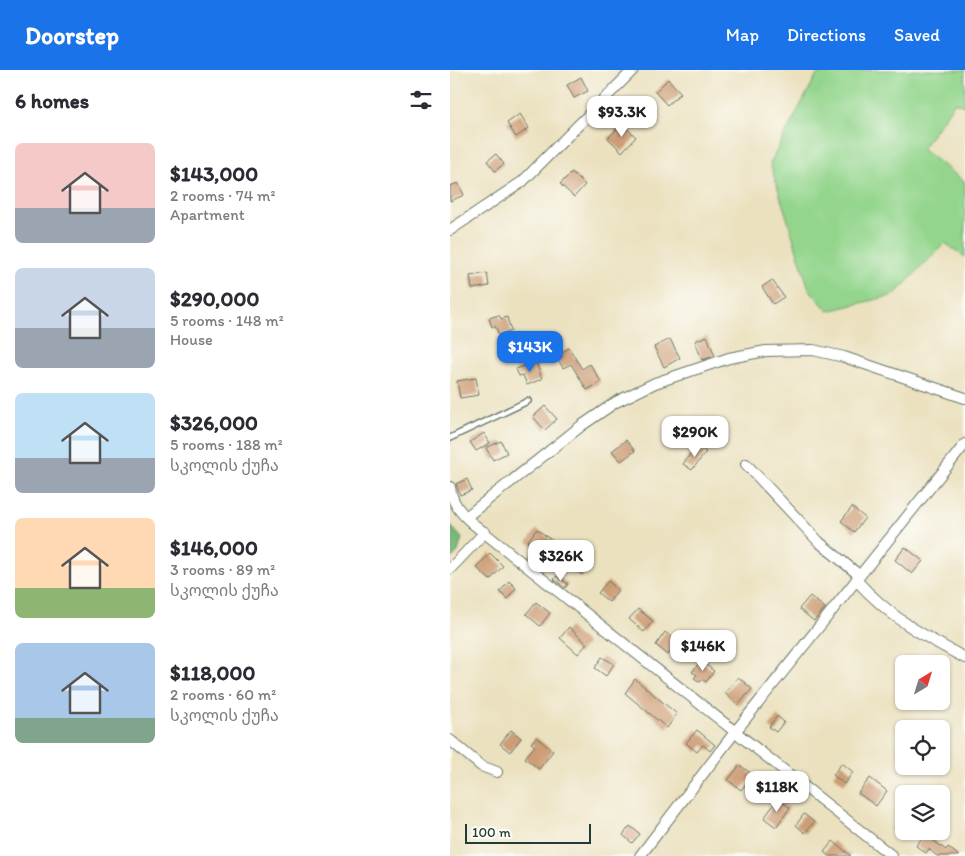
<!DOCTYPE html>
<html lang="en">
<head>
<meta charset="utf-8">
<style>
  :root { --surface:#fff; --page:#f2f2f3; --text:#2b2b33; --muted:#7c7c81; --accent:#1a73e8 }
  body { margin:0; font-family:Itim,"Noto Sans Georgian",sans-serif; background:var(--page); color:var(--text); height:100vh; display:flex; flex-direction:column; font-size:19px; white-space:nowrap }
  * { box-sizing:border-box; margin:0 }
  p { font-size:16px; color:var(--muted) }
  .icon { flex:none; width:28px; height:28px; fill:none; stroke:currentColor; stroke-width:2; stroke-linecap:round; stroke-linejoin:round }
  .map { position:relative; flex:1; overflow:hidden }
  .details { display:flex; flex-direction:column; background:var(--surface); width:450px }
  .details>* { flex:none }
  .needle { width:32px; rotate:38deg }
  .controls { position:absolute; left:445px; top:585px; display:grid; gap:10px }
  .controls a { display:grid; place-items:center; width:55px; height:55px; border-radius:8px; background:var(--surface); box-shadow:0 1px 4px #0004; font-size:25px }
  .scale { position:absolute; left:15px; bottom:12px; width:126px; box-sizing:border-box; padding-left:5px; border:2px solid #1f3d34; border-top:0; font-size:14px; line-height:18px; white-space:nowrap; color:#1f3d34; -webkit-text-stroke:4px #fdfcf7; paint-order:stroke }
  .price { position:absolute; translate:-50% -42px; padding:0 11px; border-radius:10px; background:#fff; color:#222; font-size:16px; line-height:32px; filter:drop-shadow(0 1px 2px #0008) }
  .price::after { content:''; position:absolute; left:50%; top:30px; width:15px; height:11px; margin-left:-8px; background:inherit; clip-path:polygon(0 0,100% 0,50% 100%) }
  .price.active { background:var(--accent); color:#fff }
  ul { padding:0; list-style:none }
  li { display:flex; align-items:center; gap:15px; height:125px; padding:0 15px }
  li span { display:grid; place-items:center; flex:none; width:140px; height:100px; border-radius:8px; color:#555 }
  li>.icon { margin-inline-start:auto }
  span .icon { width:60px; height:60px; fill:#fffc; stroke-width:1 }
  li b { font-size:21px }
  h2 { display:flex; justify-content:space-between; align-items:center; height:60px; padding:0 15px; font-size:21px }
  header { display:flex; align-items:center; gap:30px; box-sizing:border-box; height:70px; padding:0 25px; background:var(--accent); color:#fff }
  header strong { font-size:24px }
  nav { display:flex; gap:28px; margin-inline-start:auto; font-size:18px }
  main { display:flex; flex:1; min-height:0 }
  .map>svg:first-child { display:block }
  .green { fill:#93d58c; stroke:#598960 }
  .forest { fill:#76b678; stroke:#4a7a56 }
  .building { fill:#cd9d76 }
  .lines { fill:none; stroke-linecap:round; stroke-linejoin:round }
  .lane-casing { stroke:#667665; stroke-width:8 }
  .street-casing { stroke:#667665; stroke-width:12 }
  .lane { stroke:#fff; stroke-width:5 }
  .street { stroke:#fff; stroke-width:10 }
</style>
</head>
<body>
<header>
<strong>Doorstep</strong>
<nav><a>Map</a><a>Directions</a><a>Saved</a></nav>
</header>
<main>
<section class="details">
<h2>6 homes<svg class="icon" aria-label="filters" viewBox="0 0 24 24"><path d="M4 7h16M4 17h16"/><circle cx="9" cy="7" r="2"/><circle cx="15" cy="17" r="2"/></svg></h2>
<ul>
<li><span style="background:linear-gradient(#f6c9c9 65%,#9aa5b1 0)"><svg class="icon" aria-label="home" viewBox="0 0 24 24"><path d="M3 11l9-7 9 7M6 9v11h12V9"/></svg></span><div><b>$143,000</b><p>2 rooms · 74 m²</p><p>Apartment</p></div></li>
<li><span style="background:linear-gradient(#c9d6e8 60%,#9aa5b1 0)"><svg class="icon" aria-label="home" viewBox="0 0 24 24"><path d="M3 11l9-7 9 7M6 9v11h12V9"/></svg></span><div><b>$290,000</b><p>5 rooms · 148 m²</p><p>House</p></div></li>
<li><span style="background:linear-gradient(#bfe0f5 65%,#9aa5b1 0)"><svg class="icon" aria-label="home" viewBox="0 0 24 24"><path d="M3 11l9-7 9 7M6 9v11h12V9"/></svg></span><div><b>$326,000</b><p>5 rooms · 188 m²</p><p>სკოლის ქუჩა</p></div></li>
<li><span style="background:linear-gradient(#ffd9b3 70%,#8fb573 0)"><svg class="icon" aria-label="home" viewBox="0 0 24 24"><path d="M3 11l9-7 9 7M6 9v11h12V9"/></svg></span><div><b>$146,000</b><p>3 rooms · 89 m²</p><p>სკოლის ქუჩა</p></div></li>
<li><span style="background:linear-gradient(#a9c7e8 75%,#7fa58c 0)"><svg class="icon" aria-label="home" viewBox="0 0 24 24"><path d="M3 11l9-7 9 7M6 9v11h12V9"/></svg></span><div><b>$118,000</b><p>2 rooms · 60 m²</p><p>სკოლის ქუჩა</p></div></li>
</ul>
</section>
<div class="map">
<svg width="515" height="786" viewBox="0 0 515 786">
  <rect width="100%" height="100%" fill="#fdfcf7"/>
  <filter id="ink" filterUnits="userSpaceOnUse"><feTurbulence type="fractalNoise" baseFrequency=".02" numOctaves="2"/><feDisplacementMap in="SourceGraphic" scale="10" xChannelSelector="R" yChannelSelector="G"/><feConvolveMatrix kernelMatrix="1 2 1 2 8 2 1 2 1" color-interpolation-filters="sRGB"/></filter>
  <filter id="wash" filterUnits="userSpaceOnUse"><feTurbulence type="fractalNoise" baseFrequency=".0096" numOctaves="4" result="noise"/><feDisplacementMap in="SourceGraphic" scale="20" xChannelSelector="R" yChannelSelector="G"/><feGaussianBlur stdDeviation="1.12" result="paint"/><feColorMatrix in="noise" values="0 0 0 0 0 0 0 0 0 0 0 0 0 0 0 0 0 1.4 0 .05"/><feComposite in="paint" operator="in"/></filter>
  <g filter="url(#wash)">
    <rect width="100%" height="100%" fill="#ebe1bf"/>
    <path class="green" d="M375 0H515V36L505 32 472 79 515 112V187L495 173 444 225 378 241 359 219 320 93 366 6Z"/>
    <path class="forest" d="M0 455 12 468 8 482 0 490Z"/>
    <g id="blocks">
      <path class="building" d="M131 7 138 21 124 28 117 15Z
        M218 9 231 23 217 35 205 22Z
        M70 44 79 58 66 67 57 53Z
        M172 54 186 67 172 82 158 68Z
        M46 84 54 94 45 101 37 91Z
        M122 102 135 115 124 127 110 114Z
        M8 113 14 125 0 131V116Z
        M37 203 39 216 22 219 20 206Z
        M322 210 334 227 323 234 312 217Z
        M49 245 51 249 57 247 61 261 49 265 45 256 42 257 39 248Z
        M257 266 265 286 252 290 245 271Z
        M220 269 230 288 214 297 204 277Z
        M119 278 132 299 140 294 151 312 137 320 121 294 113 298 106 286Z
        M86 292 92 309 77 315 73 305 69 306 66 299Z
        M26 308 29 325 10 328 7 311Z
        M95 336 107 349 95 360 83 347Z
        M34 363 40 373 26 381 20 372Z
        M176 370 185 381 171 391 162 381Z
        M51 371 57 383 43 390 36 378Z
        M247 375 256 382 242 400 233 394Z
        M17 409 22 420 10 425 6 414Z
        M402 437 415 448 404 462 391 451Z
        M87 459 104 472 90 490 92 492 88 497 77 488 85 478 77 472Z
        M455 477 473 491 462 504 445 490Z
        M127 481 142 491 132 505 117 495Z
        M40 483 53 496 40 510 26 497Z
        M107 506 118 514 115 518 104 509Z
        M59 511 66 518 57 529 50 522Z
        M158 511 168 520 159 532 148 523Z
        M360 526 375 538 364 551 349 539Z
        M86 532 100 543 90 556 76 544Z
        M188 539 203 551 194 562 179 549Z
        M119 557 137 574 128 584 110 568Z
        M215 562 228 572 218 585 206 575Z
        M152 587 164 594 156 606 145 598Z
        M251 591 264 601 256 612 252 609 250 612 244 608 247 605 242 602Z
        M288 607 302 619 288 635 275 623Z
        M185 609 227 644 217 658 175 623Z
        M327 646 334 652 326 662 319 657Z
        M61 660 71 668 60 682 50 674Z
        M247 660 265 675 260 681 253 675 247 682 236 673Z
        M86 667 103 681 89 699 75 688 85 676 81 673Z
        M392 693 403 702 394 714 383 705Z
        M290 695 303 705 291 720 278 710Z
        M420 708 437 721 426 736 408 723Z
        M328 729 340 738 326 757 314 748Z
        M354 744 364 752 355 763 346 755Z
        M454 744V764L444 758Z
        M180 756 190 764 182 773 173 765Z
        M475 764 496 780 498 777 509 786H487L479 779 476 783 466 776Z
        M383 771 401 786H379L374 782Z"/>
    </g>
  </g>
  <g filter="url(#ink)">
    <use href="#blocks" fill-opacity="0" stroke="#667665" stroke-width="1"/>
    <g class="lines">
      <defs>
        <path id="lane" d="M0 368 78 331"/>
        <path id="street" d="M0 160 72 112 183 0
          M296 394 369 472 409 505
          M0 417C2 433 10 442 22 453L442 786
          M16 447 131 356 166 332 205 313 279 288 316 281 363 280 394 287 515 328
          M0 499 35 462
          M406 510C441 548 470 564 515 588
          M0 670 31 696 47 702
          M190 786 285 662 515 374"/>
      </defs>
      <use href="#lane" class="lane-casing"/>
      <use href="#street" class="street-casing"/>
      <use href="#lane" class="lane"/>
      <use href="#street" class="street"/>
    </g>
  </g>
</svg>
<div class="controls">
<a><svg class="needle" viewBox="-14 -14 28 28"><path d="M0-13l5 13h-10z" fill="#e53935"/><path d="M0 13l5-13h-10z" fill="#7c7c81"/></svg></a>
<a><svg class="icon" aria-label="locate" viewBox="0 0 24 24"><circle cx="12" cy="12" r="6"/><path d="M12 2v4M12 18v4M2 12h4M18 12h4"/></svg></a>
<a><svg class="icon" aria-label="layers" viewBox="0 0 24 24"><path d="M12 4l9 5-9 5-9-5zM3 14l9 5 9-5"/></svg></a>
</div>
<div class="scale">100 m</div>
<b class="price" style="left:172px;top:68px">$93.3K</b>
<b class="price active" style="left:80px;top:303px">$143K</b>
<b class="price" style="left:245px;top:388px">$290K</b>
<b class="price" style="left:111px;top:512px">$326K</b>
<b class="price" style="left:253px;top:602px">$146K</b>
<b class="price" style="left:327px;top:743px">$118K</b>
</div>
</main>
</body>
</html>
